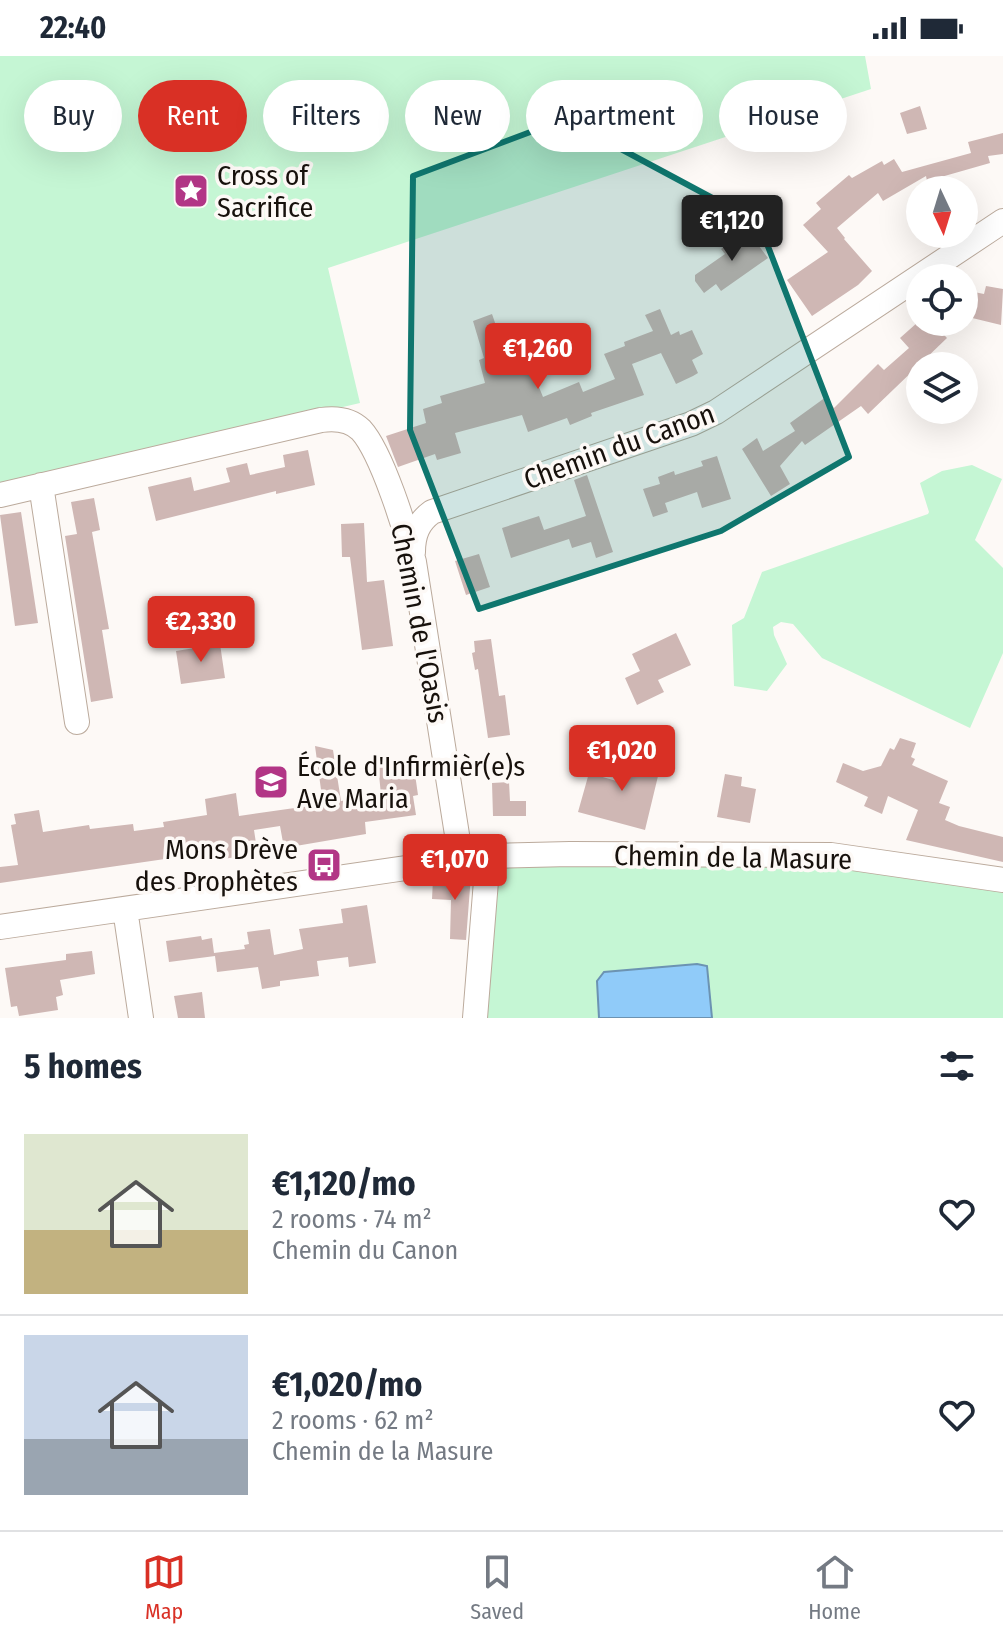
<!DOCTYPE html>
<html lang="en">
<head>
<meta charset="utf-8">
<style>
  :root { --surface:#fff; --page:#f2f2f3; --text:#1f2937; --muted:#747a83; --line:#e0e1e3; --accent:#d93025 }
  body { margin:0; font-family:"Fira Sans Condensed",sans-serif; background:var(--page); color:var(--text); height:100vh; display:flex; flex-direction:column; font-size:30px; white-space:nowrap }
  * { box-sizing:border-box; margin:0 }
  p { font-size:26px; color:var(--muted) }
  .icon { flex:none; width:44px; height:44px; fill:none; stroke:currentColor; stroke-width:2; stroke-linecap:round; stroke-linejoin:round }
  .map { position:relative; height:962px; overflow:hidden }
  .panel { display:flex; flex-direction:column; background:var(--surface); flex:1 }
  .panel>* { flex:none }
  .hud { position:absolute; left:24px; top:24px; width:956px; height:72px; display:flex; gap:16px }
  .needle { width:52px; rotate:176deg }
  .fabs { position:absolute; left:906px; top:120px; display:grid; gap:16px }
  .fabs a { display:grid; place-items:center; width:72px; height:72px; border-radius:50%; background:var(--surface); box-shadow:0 8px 32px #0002; font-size:40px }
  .price { position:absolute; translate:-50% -68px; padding:0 18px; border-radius:8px; background:var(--accent); color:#fff; font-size:26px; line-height:52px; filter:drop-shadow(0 2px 4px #0008) }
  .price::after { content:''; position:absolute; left:50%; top:48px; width:24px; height:18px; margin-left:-12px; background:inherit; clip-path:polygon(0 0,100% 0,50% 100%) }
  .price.selected { background:#222; color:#fff }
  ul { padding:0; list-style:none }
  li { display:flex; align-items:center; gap:24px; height:200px; padding:0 24px }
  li+li { border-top:2px solid var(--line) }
  li span { display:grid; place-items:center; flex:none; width:224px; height:160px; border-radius:0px; color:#555 }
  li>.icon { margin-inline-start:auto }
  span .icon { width:96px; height:96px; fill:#fffc; stroke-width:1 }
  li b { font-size:34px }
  h2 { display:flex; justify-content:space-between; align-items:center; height:96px; padding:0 24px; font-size:34px }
  .tag { padding:0 28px; border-radius:36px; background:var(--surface); box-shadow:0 8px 32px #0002; font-size:28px; line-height:72px }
  .tag.selected { background:var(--accent); color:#fff }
  .status { display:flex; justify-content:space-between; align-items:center; height:56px; padding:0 40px; background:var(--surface); direction:ltr }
  .status svg { height:22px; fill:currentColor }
  .tab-bar { display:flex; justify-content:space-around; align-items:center; height:112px; border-top:2px solid var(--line); background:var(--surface); font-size:22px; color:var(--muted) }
  .tab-bar a { display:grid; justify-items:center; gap:4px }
  .tab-bar .selected { color:var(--accent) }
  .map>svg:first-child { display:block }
  .green { fill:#c5f6d4 }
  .water { fill:#90cbf9; stroke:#6c93b2; stroke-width:2 }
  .building { fill:#cfb7b4 }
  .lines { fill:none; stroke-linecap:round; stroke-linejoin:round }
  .minor-casing { stroke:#bbaa9c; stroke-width:26 }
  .minor { stroke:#fff; stroke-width:24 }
  .marked { fill:#0f766e; fill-opacity:0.2; stroke:#0f766e; stroke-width:6; stroke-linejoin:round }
  .labels { text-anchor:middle; stroke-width:7; stroke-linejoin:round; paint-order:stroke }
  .poi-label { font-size:28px; fill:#17110c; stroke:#fdf9f6; text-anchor:start }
  .street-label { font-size:28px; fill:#17110c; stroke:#fdf9f6 }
</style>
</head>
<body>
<div class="status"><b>22:40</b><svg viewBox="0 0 49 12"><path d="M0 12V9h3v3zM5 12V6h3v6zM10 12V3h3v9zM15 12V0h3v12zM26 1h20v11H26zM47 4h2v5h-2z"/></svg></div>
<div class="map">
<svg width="1003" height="962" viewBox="0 0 1003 962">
  <rect width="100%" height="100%" fill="#fdf9f6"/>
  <path class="green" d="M0 0H865L871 33 328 212 360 347 0 431Z
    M972 409 1002 423 975 484 1003 512V597L970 672 822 602 793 568 781 566 773 571 774 579 787 608 767 635 734 630 732 569 744 562 762 516 928 458 929 456 920 427 942 415Z
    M715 799 1003 824V962H475L488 800Z"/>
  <path class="water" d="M697 908 707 910 712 962H599L597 925 604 916Z"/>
  <path class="building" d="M920 50 927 73 907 78 900 57Z
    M1003 77V98L988 100 990 107 927 125 926 120 883 145 878 137 837 172 845 182 844 183 872 215 858 229 812 260 787 224 828 196 803 169 821 153 816 147 849 119 852 122 882 105 884 109 894 103 902 116 971 97 968 86Z
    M747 174 768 202 721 235 716 228 704 237 695 225V219L725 198 721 193Z
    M986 230 1003 233 1001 269 964 260V234L984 238Z
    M660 253 671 279 679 275 680 279 692 274 703 298 692 304 698 317 693 320 676 328 661 297 632 308 644 339 591 357 592 360 570 369 567 362 528 376 522 359 455 377 461 397 437 404 435 398 398 411 386 380 426 367 423 353 442 347 440 340 485 327 479 304 484 302 473 265 492 258 510 310 528 304 543 341 579 326 583 336 615 323 604 298 625 290 624 286 653 275 645 259Z
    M918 266H932L947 282 868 358 861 350 805 389 802 385 780 410 790 428 771 440 742 393 757 382 763 395 795 375 790 367 826 341 834 352 878 308 884 314 909 292 900 282Z
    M308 394 315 429 276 438V435L156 465 148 431 191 421 194 435 230 426 226 412 247 407 250 419 285 411 283 399Z
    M717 400 731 443 702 452 697 436 665 447 668 456 653 461 643 433 660 428 658 421 674 415 675 419 703 410 701 405Z
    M587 419 613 496 596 502 591 486 572 492 569 483 511 502 502 472 539 460 544 474 586 460 574 424Z
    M94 442 100 474 92 476 109 573 102 574 113 642 91 646 65 480 77 478 71 446Z
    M21 456 38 567 15 570 0 459Z
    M364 467 367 526 384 524 393 590 362 594 350 501H342L341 468Z
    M479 498 490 531 466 539 455 505Z
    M676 577 691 609 658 624 664 636 637 649 625 622 640 615 632 598Z
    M491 583 499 640 505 639 510 679 488 682 478 613 475 614 472 597 475 596 474 585Z
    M220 588 225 622 181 628 176 595Z
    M900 682 916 687 911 701 915 703 912 709 948 725 939 747 950 751 945 764 959 770 1003 781V806L906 784 918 754 888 740 882 758 864 750 868 741 836 726 843 707 863 715 881 710 890 692 894 694Z
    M631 687 645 691 640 711 659 716 645 774 578 756 589 717 620 726Z
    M315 690 333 694 341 745 381 739 378 708 407 704 410 719 415 718 418 739 413 740 416 759 365 766 366 778 284 792 280 770 254 774 257 794 244 793 245 800 214 804 213 796 0 827V811L18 809 11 769 16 768 14 758 39 754 43 776 89 769 90 773 133 768 134 775 164 771 163 766 207 759 205 743 236 737 239 760 323 748Z
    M725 718 742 721 741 730 756 733 750 767 717 761Z
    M509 726 510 745H526V760H493L492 727Z
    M471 819 466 884 450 883 451 844 432 843 433 823Z
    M367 849 376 907 349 911 348 901 317 905 319 920 280 925V930L262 933 258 911 217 916 215 900 169 906 166 885 201 880 202 884 212 882 214 897 245 893 244 889 249 888 247 876 270 873 274 899 303 893 299 873 343 867 341 853Z
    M92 895 95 918 60 924 63 939 56 941 58 954 19 960 17 950 11 951 5 912 66 904V898Z
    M202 936 205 962H178L174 940Z"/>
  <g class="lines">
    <defs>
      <path id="minor" d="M41 429 77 666
        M0 439 321 364C335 362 350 363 361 374 382 397 406 475 414 506L461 804
        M413 496C413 479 418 466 432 456L691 368 716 356 1003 165
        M125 853 141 962
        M0 871 488 800 570 798 831 799 1003 824
        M475 962 488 800"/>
    </defs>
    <use href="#minor" class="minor-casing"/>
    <use href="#minor" class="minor"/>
  </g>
  <path class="marked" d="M565 63 759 167 849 401 721 475 479 553 410 374 413 120Z"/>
  <defs>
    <symbol id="sight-square" viewBox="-11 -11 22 22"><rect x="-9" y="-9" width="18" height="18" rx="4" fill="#b23686" stroke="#fdf9f6"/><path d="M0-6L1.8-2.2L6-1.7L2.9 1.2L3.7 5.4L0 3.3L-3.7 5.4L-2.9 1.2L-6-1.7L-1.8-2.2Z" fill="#fff"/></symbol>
    <symbol id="university-square" viewBox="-11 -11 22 22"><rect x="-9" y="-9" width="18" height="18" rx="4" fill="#b23686" stroke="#fdf9f6"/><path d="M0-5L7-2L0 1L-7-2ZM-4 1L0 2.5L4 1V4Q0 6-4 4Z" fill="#fff"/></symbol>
    <symbol id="bus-square" viewBox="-11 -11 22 22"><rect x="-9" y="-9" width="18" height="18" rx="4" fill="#b23686" stroke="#fdf9f6"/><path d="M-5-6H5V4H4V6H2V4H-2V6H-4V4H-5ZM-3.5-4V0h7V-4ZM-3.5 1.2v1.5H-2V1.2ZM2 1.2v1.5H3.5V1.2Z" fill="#fff"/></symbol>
  </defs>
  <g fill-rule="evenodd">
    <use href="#sight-square" x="171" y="115" width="40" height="40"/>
    <use href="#university-square" x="251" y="706" width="40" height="40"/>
    <use href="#bus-square" x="304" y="789" width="40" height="40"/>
  </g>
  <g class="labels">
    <g class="poi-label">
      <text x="217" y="129">Cross of<tspan x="217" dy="32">Sacrifice</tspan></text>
      <text x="297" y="720">École d'Infirmièr(e)s<tspan x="297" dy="32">Ave Maria</tspan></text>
      <text x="298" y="803" text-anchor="end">Mons Drève<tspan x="298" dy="32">des Prophètes</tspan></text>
    </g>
    <g class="street-label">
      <text transform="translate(619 390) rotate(-20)" y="10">Chemin du Canon</text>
      <text transform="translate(420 567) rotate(79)" y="10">Chemin de l'Oasis</text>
      <text transform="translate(733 801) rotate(1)" y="10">Chemin de la Masure</text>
    </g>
  </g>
</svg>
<div class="fabs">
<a><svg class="needle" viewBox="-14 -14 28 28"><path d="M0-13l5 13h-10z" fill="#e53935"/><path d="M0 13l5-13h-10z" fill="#747a83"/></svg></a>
<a><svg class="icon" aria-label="locate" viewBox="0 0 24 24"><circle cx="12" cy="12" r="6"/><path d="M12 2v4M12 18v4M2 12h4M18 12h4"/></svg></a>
<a><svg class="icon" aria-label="layers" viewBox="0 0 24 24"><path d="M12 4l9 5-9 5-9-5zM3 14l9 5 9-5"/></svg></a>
</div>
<b class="price selected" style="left:732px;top:207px">€1,120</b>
<b class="price" style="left:538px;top:335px">€1,260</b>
<b class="price" style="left:201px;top:608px">€2,330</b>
<b class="price" style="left:622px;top:737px">€1,020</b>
<b class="price" style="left:455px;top:846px">€1,070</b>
<div class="hud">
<a class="tag">Buy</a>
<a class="tag selected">Rent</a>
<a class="tag">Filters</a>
<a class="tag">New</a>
<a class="tag">Apartment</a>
<a class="tag">House</a>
</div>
</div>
<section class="panel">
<h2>5 homes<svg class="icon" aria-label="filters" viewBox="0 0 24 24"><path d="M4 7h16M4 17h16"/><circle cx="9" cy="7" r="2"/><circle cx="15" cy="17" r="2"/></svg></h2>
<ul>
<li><span style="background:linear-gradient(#dfe7d0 60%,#c2b280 0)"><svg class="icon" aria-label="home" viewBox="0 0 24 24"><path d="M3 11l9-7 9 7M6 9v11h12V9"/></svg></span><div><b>€1,120/mo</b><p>2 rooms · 74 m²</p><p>Chemin du Canon</p></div><svg class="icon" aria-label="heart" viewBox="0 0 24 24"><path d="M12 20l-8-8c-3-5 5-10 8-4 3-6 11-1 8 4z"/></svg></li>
<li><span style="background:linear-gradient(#c9d6e8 65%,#9aa5b1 0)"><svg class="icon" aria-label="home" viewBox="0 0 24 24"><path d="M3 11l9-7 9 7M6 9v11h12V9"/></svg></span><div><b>€1,020/mo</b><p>2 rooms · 62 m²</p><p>Chemin de la Masure</p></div><svg class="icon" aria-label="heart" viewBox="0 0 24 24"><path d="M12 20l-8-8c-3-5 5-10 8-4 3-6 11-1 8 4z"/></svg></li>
</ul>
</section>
<nav class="tab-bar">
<a class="selected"><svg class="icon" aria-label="map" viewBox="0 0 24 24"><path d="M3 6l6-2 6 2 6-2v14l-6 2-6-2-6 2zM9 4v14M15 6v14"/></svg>Map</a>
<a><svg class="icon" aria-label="saved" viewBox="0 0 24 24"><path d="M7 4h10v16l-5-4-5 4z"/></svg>Saved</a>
<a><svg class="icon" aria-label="home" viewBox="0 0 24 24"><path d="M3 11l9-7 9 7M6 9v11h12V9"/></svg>Home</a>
</nav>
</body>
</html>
